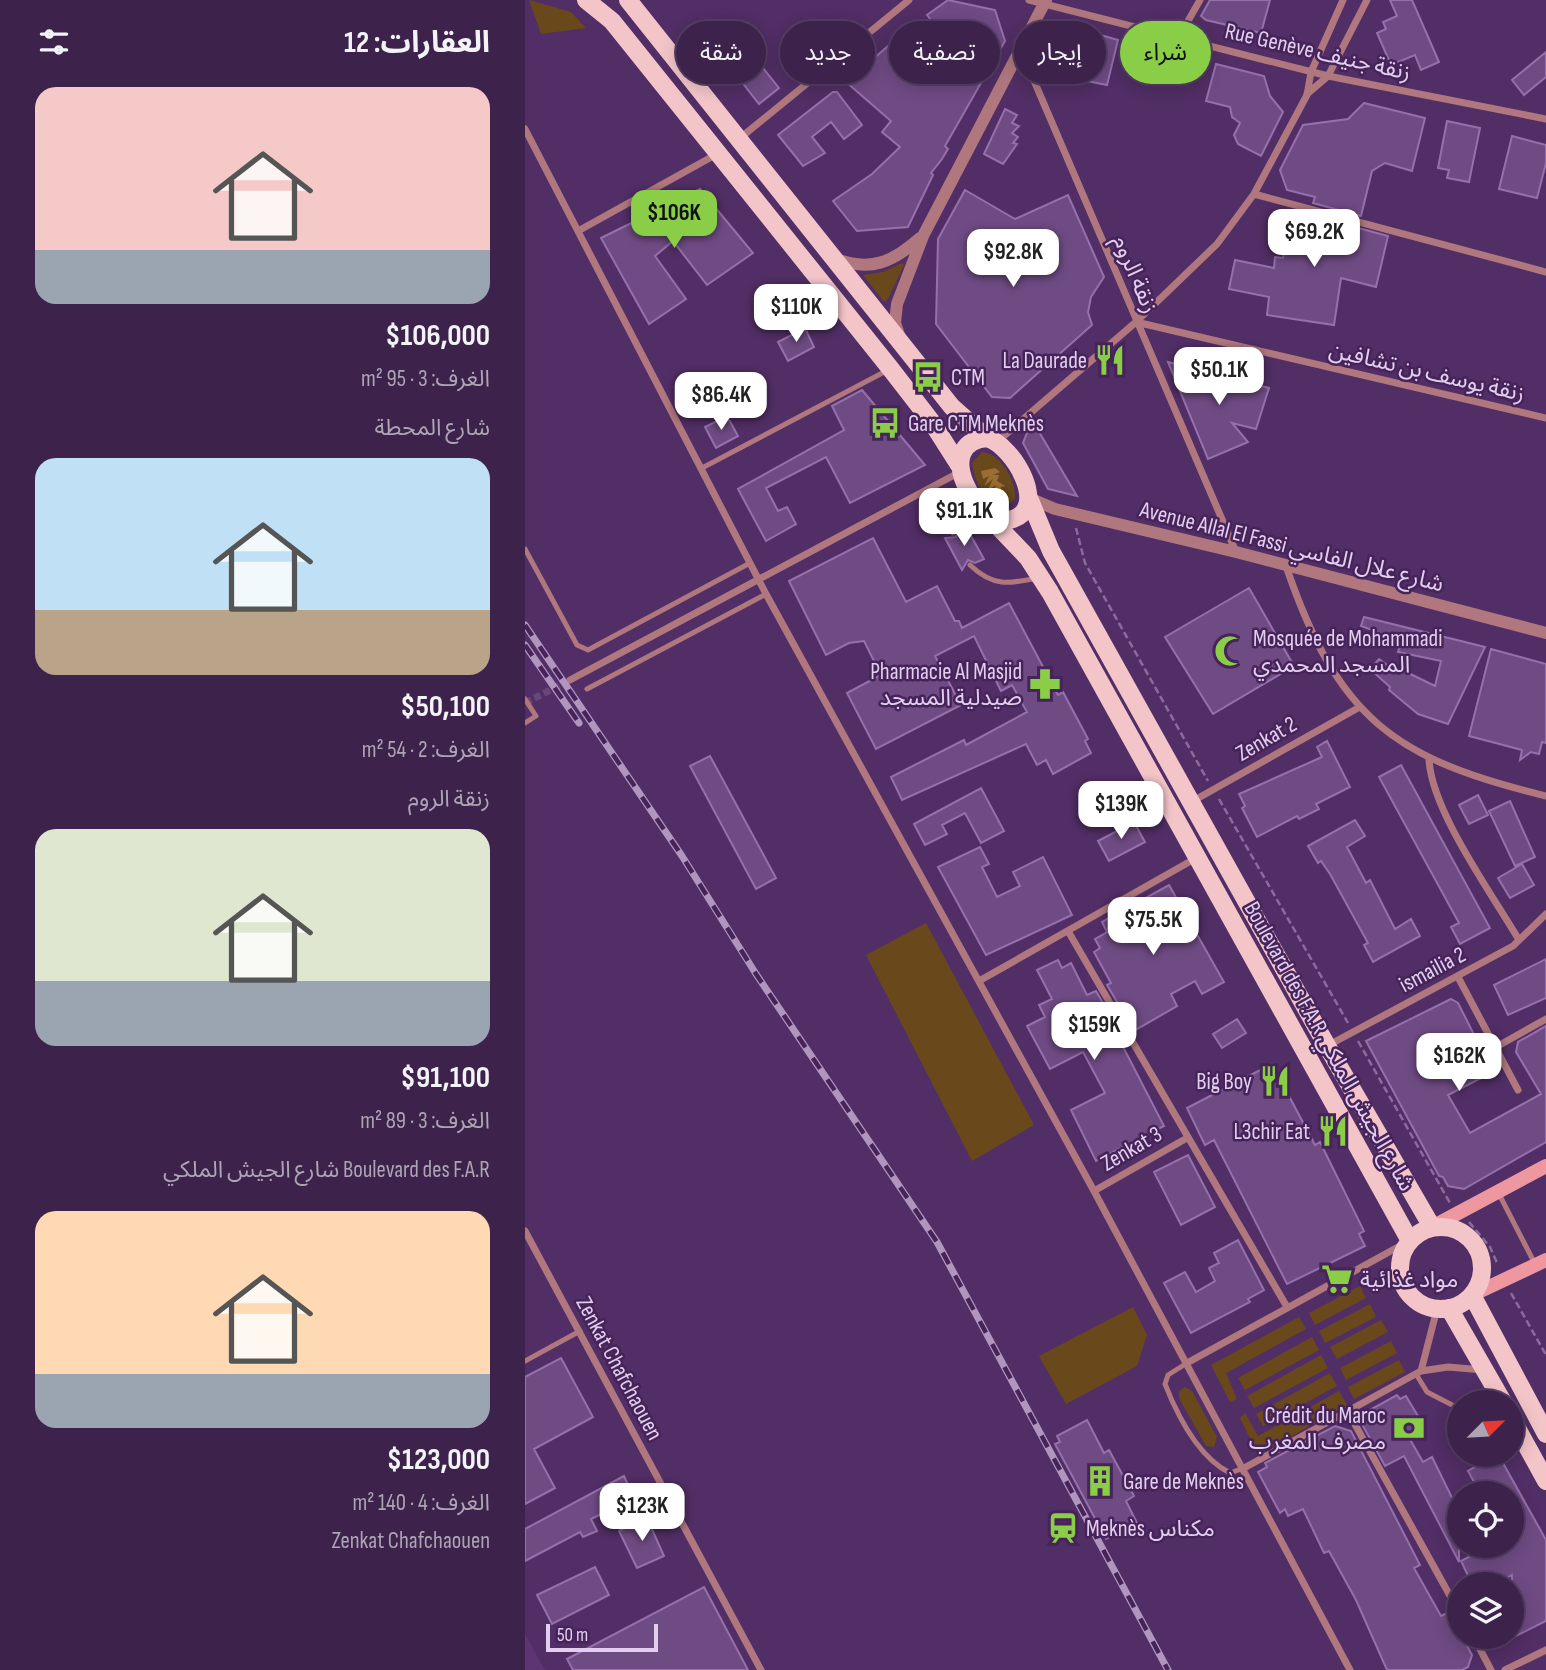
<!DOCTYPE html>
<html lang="ar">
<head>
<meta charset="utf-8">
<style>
  :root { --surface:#3d224c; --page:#442a53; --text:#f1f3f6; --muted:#ada4b5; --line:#563f64; --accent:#8ace48 }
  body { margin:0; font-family:"Sofia Sans Condensed","Noto Sans Arabic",sans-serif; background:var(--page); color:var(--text); direction:rtl; height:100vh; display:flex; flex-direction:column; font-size:26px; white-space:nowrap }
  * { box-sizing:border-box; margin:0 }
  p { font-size:23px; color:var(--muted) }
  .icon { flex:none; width:38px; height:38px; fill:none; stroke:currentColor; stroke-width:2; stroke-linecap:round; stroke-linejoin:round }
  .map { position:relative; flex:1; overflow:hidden; direction:ltr }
  .panel { display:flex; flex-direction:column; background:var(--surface); width:525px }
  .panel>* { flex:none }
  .banner { position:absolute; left:21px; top:21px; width:665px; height:63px; direction:rtl; display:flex; gap:14px }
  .needle { width:46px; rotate:66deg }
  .buttons { position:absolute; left:922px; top:1390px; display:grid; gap:14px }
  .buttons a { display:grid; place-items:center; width:77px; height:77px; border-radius:50%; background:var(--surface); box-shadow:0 4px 18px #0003,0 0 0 2px var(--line); font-size:35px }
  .scale { position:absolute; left:21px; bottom:18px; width:112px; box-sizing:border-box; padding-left:7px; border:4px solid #e2ceef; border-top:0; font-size:19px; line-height:24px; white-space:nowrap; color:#e2ceef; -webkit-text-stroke:5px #462359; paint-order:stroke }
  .price { position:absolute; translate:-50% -60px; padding:0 16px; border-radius:14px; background:#fff; color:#222; font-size:23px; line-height:46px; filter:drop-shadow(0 2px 4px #0008) }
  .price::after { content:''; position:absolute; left:50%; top:42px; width:21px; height:16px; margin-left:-10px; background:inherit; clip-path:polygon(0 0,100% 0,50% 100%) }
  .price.current { background:var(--accent); color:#111 }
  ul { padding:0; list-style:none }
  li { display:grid; align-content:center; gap:14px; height:371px; padding:0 35px }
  li span { display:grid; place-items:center; height:217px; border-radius:21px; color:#555 }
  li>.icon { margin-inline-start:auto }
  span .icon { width:126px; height:126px; fill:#fffc; stroke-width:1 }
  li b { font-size:30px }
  h2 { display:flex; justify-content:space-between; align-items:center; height:84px; padding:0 35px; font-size:30px }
  .pill { padding:0 24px; border-radius:32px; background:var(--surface); box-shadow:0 4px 18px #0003,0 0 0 2px var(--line); font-size:24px; line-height:63px }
  .pill.current { background:var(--accent); color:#111 }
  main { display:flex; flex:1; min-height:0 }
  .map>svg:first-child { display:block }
  .built { fill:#5d3573 }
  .green { fill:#69491c }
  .forest { fill:#9a6e32 }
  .building { fill:#6f4b84; stroke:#9670ad; stroke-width:2 }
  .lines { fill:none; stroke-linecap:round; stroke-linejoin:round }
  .minor-tunnel { stroke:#67467a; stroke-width:7; stroke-dasharray:7 3.5; stroke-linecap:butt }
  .path { stroke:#8a6c9b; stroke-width:2.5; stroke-dasharray:7 3.5; stroke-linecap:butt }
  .service { stroke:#b0787e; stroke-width:5 }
  .minor { stroke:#b0787e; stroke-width:7 }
  .tertiary { stroke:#b0787e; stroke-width:12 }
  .secondary { stroke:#ee97a1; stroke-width:14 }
  .primary { stroke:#f3c5c9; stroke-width:18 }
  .rail-casing { stroke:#b096bf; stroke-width:7 }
  .rail { stroke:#462359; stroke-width:4.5; stroke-dasharray:13; stroke-linecap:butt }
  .labels { text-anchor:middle; stroke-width:5; stroke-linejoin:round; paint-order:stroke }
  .street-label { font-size:23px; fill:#e2ceef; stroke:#462359 }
  .poi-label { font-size:23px; fill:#e2ceef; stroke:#462359; text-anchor:start }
</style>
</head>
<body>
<main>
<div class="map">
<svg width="1021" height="1670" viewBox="0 0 1021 1670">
  <rect width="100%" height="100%" fill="#512e65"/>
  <path class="built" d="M0 1634 20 1670H0Z"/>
  <path class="green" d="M4 0 46 12 61 28 16 34Z
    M377 263 379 265 363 299 359 302 338 275 358 272Z
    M457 452C476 453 492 482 490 499L481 507C461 507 449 481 447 463Z
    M401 923 509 1125 447 1161 341 955Z
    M835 1286 841 1298 790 1325 784 1313Z
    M845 1304 851 1317 800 1343 794 1331Z
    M608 1307 622 1335 612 1366 541 1404 514 1356Z
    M774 1317 781 1329 701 1373 712 1399 705 1402 686 1365Z
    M856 1320 863 1332 812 1359 805 1347Z
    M787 1337 794 1350 720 1390 713 1378Z
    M866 1341 872 1353 821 1380 815 1368Z
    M796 1355 803 1368 729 1408 722 1396Z
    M874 1360 880 1372 829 1399 823 1387Z
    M805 1373 812 1386 738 1426 731 1414Z
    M660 1387 667 1391 692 1437 689 1447 681 1446 654 1398V1391Z
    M814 1391 822 1405 733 1455 715 1418 720 1413 733 1436Z"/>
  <path class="forest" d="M470 468 475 472 468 475H474L472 481 480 486 476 487V493H468L471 485 462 491 468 479 459 486 464 476 458 479 456 471Z"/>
  <path class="building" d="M423 0 470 10 480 41 420 146 423 149 417 159 406 173 408 175 383 227 332 231 308 201 347 174 375 147 357 132 366 121 321 82 375 36 407 71 429 49 402 15Z
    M685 0H745L736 33 681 20 676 16Z
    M865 0H887L914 62 896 70 890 55 866 65 852 33 861 29 858 22 872 16Z
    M558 30 593 40 582 85 547 78Z
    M222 48 254 88 234 104 202 63Z
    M1021 52V77L999 95 987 80Z
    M691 64 739 76 745 96 758 112 736 156 713 144 709 135 715 123 707 117 705 107 681 101Z
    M308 92H312L337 125 319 139 306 122 287 137 300 153 278 166 253 135Z
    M839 103 900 118 887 171 860 163 847 171 836 216 788 203 790 197 762 190 755 170 778 125 823 119Z
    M480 109 492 115 487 123 494 126 487 133 493 137 488 143 492 144 478 164 459 154Z
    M922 121 955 128 944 182 922 178 924 170 913 168Z
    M987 136 1021 145V163L1012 198 974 189Z
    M175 189 228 253 182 285 148 241 130 256 161 299 124 324 76 238Z
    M440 190 490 219 543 195 579 277 566 297 563 312 567 325 485 398 467 397 411 324 413 239Z
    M785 215 863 236 851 287 816 278 809 325 742 315 744 297 704 289 710 260 749 268 750 257 758 258 768 217 784 221Z
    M280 328 289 347 263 361 253 342Z
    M643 362 744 388 731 429 707 423 723 442 683 459Z
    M337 390 400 465 325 503 301 457 241 488 253 511 262 507 271 524 241 541 213 489 319 430 307 406Z
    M202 416 213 436 191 448 180 427Z
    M507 420 552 496 523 489 498 443Z
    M441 527 459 559 450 563 443 560 437 570 420 538 431 537 433 531Z
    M348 538 381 602 412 586 430 621H434L437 628 484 603 533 695 538 692 563 739 560 741 566 753 528 774 521 760 512 765 501 744 377 800 366 777 439 740 441 745 502 712 487 685 476 691 449 636 410 656 436 705 351 749 322 693 356 675 339 641 324 643 301 655 264 581Z
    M724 588 769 666 688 714 640 637Z
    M839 617 960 647 923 724 893 714 864 690 865 687 845 669 854 659 868 669 869 666 910 686 916 661 873 652 876 641 836 626Z
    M966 649 1021 664V743L1017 742 1014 754 1006 752 995 760 997 750 944 736Z
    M802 741 825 787 791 804 794 809 774 819 772 816 732 837 717 808 720 806 714 794 797 757 792 747Z
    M185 756 251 878 231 889 165 766Z
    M876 765 965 928 935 944 926 927 934 923 854 777Z
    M456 788 479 831 456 843 440 813 417 825 422 834 400 845 389 824Z
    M953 795 963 815 944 824 934 805Z
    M985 801 1010 857 990 866 964 811Z
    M830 820 840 836 822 847 841 883 845 880 870 929 886 919 895 936 848 962 839 945 843 943 805 874 796 861 793 863 783 846Z
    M609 822 620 842 584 861 573 841Z
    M455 847 464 864 457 867 472 897 495 886 488 872 518 857 547 915 461 955 413 867Z
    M997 864 1009 885 985 898 973 878Z
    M644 885 699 982 677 994 670 981 646 994 652 1006 609 1031 582 985 586 983 569 952 575 948 570 939 582 932 577 922Z
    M1021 959V998L983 1015 969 985Z
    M533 960 537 968 546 963 562 995 571 991 598 1037 594 1039 639 1126 571 1161 546 1110 580 1093 558 1052 525 1069 502 1026 520 1017 514 1005 527 999 512 970Z
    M926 999 933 1003 968 1072 923 1095 945 1133 1016 1094 991 1052 993 1042 1021 1026V1142L939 1189 923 1186 918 1177 914 1176 841 1041Z
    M712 1019 721 1033 697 1048 688 1034Z
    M747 1064 790 1145 795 1142 839 1231 834 1234 840 1246 762 1284 689 1140 680 1145 662 1108Z
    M663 1155 690 1207 656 1225 629 1172Z
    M713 1240 739 1290 723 1299 725 1302 666 1333 639 1283 660 1272 671 1292 690 1281 684 1268 694 1263 689 1253Z
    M36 1358 68 1417 9 1449 30 1488 0 1504V1377Z
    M872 1395 875 1399 881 1396 899 1426 883 1436 898 1462 907 1457 931 1506 934 1505V1562L879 1456 860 1466 838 1426 843 1411Z
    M562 1420 579 1453 584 1450 609 1496 601 1501 612 1523 581 1539 530 1444 535 1442 532 1436Z
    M810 1426 826 1431 895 1565 889 1568 916 1616 924 1612 947 1655 943 1667 937 1670H862L831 1600 804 1551 799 1553 778 1509 763 1516 760 1509 755 1513 733 1472 742 1467 740 1463Z
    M973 1454 1021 1540V1621L987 1638V1575L970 1584H947L936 1561 967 1545H987V1493H955L943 1471Z
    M99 1476 109 1498 66 1519 72 1531 58 1537 55 1532 0 1561V1529Z
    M122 1518 139 1556 112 1568 94 1531Z
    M70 1567 84 1595 27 1624 12 1595Z
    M179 1587 223 1670H48L42 1659Z"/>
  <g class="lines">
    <path class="minor-tunnel" d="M0 703 45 680"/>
    <path class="path" d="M551 528 560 563 683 781
      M694 799 823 1023
      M833 1041 925 1203
      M944 1222 965 1247 973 1265
      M986 1293 1021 1355"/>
    <path class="service" d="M177 468 363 370
      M396 493 411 521 425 526
      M428 533 425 526 440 492
      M0 549 52 645 63 650 225 563
      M445 565C468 587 484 584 512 578
      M62 689 241 594
      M0 699 11 716 0 723
      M973 1192 1010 1264
      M0 1361 55 1331
      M662 1363 643 1375 640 1384C653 1417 673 1457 705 1473L719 1468
      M891 1374 902 1392 933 1408
      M943 1402 967 1389
      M933 1408 934 1418"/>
    <path class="minor" d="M504 0 803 76 1021 119
      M659 40 663 21 675 0
      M495 48 711 552
      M782 94 803 76 842 0
      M0 129 241 594 569 1191 825 1670
      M214 139 384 0
      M729 194 1021 272
      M53 231 192 154
      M611 322 1021 418
      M473 441 611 322 692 244 729 194 782 95 786 72 818 0
      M761 566C813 718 868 759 1021 796
      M45 680 435 472
      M904 759C906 810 967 894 994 940
      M668 801 833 708
      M543 931 762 1307
      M933 977 993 1090
      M454 981 673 857
      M802 1046 988 946 1021 914
      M971 1047 1021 1019
      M569 1191 662 1138
      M0 1231 236 1670
      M662 1363 884 1241
      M896 1371 923 1367 958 1370
      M822 1410 934 1612
      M719 1468 896 1371 912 1309
      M948 1636 966 1670
      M980 1670 1021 1650"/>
    <path class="tertiary" d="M311 259C346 272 368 262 395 238
      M374 335 370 323 372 304 398 236 521 0
      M504 498 530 509 711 552 1021 633"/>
    <path class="secondary" d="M907 1227 1021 1166
      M947 1295 1021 1260"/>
    <path class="primary" d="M61 0 87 21 365 368 406 421 434 465
      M103 0 427 407 462 438
      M462 438C488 445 527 511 484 520 453 527 405 443 462 438Z
      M504 498 526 551 802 1046 907 1227
      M465 518 503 558 525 592 885 1241
      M875 1268a41 41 0 1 1 82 0a41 41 0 1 1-82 0Z
      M947 1295 1021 1434
      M924 1308 978 1402
      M987 1419 1021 1481"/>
    <defs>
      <path id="rail" d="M0 625 157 856 231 974 412 1242 643 1670
        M0 645 54 723"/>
    </defs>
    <use href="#rail" class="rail-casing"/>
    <use href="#rail" class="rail"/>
  </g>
  <defs>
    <symbol id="restaurant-bare" viewBox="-9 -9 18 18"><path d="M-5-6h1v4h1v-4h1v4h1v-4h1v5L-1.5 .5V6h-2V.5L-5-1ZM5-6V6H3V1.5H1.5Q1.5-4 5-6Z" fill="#8ace48" stroke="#462359" stroke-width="2.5" paint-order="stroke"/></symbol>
    <symbol id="bus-bare" viewBox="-9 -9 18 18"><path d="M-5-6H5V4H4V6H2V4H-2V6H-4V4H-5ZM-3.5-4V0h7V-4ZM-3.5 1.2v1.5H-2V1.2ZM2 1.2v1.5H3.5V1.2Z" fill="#8ace48" stroke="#462359" stroke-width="2.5" paint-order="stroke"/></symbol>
    <symbol id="mosque-bare" viewBox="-9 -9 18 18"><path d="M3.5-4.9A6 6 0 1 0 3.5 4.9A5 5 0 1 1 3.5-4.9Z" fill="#8ace48" stroke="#462359" stroke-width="2.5" paint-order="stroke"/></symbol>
    <symbol id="pharmacy-bare" viewBox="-9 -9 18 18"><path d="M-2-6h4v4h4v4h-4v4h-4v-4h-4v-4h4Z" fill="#8ace48" stroke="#462359" stroke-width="2.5" paint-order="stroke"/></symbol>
    <symbol id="supermarket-bare" viewBox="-9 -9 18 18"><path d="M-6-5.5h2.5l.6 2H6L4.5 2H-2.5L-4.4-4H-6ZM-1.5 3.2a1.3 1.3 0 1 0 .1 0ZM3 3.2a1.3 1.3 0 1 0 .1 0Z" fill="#8ace48" stroke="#462359" stroke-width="2.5" paint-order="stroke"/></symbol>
    <symbol id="bank-bare" viewBox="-9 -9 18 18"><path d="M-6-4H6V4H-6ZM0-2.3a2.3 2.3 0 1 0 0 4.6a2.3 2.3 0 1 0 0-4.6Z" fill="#8ace48" stroke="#462359" stroke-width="2.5" paint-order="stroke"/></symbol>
    <symbol id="building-bare" viewBox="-9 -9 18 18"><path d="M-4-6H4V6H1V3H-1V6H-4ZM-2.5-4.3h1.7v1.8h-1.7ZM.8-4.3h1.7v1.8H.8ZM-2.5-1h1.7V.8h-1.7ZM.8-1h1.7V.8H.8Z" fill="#8ace48" stroke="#462359" stroke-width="2.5" paint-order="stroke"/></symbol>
    <symbol id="station-bare" viewBox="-9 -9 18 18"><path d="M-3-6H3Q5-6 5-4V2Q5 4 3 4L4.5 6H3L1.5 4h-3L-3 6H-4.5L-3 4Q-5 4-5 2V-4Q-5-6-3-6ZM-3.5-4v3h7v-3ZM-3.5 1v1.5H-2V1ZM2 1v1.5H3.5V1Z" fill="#8ace48" stroke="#462359" stroke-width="2.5" paint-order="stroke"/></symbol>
  </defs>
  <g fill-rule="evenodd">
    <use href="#restaurant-bare" x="563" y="338" width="44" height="44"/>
    <use href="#bus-bare" x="381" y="355" width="44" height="44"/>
    <use href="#bus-bare" x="338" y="401" width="44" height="44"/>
    <use href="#mosque-bare" x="683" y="629" width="44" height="44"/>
    <use href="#pharmacy-bare" x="498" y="662" width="44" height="44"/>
    <use href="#restaurant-bare" x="728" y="1059" width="44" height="44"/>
    <use href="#restaurant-bare" x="786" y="1109" width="44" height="44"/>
    <use href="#supermarket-bare" x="790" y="1257" width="44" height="44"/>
    <use href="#bank-bare" x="862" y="1406" width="44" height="44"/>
    <use href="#building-bare" x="553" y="1459" width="44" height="44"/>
    <use href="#station-bare" x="516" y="1506" width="44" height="44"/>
  </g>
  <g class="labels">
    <g class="street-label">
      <text transform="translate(793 51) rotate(13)" y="8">Rue Genève زنقة جنيف</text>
      <text transform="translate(611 274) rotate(67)" y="8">زنقة الروم</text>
      <text transform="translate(902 371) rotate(13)" y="8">زنقة يوسف بن تشافين</text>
      <text transform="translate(767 546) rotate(14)" y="8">Avenue Allal El Fassi شارع علال الفاسي</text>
      <text transform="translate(741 738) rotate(-30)" y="8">Zenkat 2</text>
      <text transform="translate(907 969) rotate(-28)" y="8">ismailia 2</text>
      <text transform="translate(805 1046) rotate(61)" y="8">Boulevard des F.A.R شارع الجيش الملكي</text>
      <text transform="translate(606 1148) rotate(-30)" y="8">Zenkat 3</text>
      <text transform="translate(95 1368) rotate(62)" y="8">Zenkat Chafchaouen</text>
    </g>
    <g class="poi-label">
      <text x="562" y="368" text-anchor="end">La Daurade</text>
      <text x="426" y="385">CTM</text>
      <text x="383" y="431">Gare CTM Meknès</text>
      <text x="728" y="646">Mosquée de Mohammadi<tspan x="728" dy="26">المسجد المحمدي</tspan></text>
      <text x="497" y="679" text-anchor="end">Pharmacie Al Masjid<tspan x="497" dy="26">صيدلية المسجد</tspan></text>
      <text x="727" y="1089" text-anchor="end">Big Boy</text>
      <text x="785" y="1139" text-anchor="end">L3chir Eat</text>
      <text x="835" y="1287">مواد غذائية</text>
      <text x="861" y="1423" text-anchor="end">Crédit du Maroc<tspan x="861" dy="26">مصرف المغرب</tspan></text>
      <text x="598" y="1489">Gare de Meknès</text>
      <text x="561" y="1536">Meknès مكناس</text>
    </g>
  </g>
</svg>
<div class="buttons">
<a><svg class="needle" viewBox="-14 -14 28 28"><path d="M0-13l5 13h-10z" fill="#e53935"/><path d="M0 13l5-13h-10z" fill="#ada4b5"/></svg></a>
<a><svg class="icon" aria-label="locate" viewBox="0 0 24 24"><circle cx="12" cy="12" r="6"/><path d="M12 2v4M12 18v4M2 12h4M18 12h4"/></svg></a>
<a><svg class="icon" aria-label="layers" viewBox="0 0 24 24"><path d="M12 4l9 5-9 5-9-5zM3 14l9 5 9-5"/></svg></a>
</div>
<div class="scale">50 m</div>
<b class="price current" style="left:149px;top:250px">$106K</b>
<b class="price" style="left:789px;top:269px">$69.2K</b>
<b class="price" style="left:488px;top:289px">$92.8K</b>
<b class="price" style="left:271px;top:344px">$110K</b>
<b class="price" style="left:694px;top:407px">$50.1K</b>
<b class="price" style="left:196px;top:432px">$86.4K</b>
<b class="price" style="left:439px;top:548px">$91.1K</b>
<b class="price" style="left:596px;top:841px">$139K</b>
<b class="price" style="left:628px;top:957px">$75.5K</b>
<b class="price" style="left:569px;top:1062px">$159K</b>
<b class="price" style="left:934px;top:1093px">$162K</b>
<b class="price" style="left:117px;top:1543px">$123K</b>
<div class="banner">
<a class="pill current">شراء</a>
<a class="pill">إيجار</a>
<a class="pill">تصفية</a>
<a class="pill">جديد</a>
<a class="pill">شقة</a>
</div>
</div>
<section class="panel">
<h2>العقارات: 12<svg class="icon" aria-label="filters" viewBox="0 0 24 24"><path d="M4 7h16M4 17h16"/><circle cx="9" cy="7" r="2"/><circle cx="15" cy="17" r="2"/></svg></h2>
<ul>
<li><span style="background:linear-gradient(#f6c9c9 75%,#9aa5b1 0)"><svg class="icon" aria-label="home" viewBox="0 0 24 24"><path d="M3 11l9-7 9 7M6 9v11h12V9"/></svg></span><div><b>$106,000</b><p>الغرف: 3 · 95 m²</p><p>شارع المحطة</p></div></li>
<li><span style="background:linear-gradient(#bfe0f5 70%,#b9a48a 0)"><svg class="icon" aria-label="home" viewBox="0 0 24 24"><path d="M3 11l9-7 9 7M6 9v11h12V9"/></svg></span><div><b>$50,100</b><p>الغرف: 2 · 54 m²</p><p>زنقة الروم</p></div></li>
<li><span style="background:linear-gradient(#dfe7d0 70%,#9aa5b1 0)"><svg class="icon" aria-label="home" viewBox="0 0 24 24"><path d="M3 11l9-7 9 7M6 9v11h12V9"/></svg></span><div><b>$91,100</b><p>الغرف: 3 · 89 m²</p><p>Boulevard des F.A.R شارع الجيش الملكي</p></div></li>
<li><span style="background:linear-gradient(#ffd9b3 75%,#9aa5b1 0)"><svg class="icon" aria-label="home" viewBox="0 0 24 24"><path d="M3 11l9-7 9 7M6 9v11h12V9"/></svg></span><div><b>$123,000</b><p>الغرف: 4 · 140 m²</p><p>Zenkat Chafchaouen</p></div></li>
</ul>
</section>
</main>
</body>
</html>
